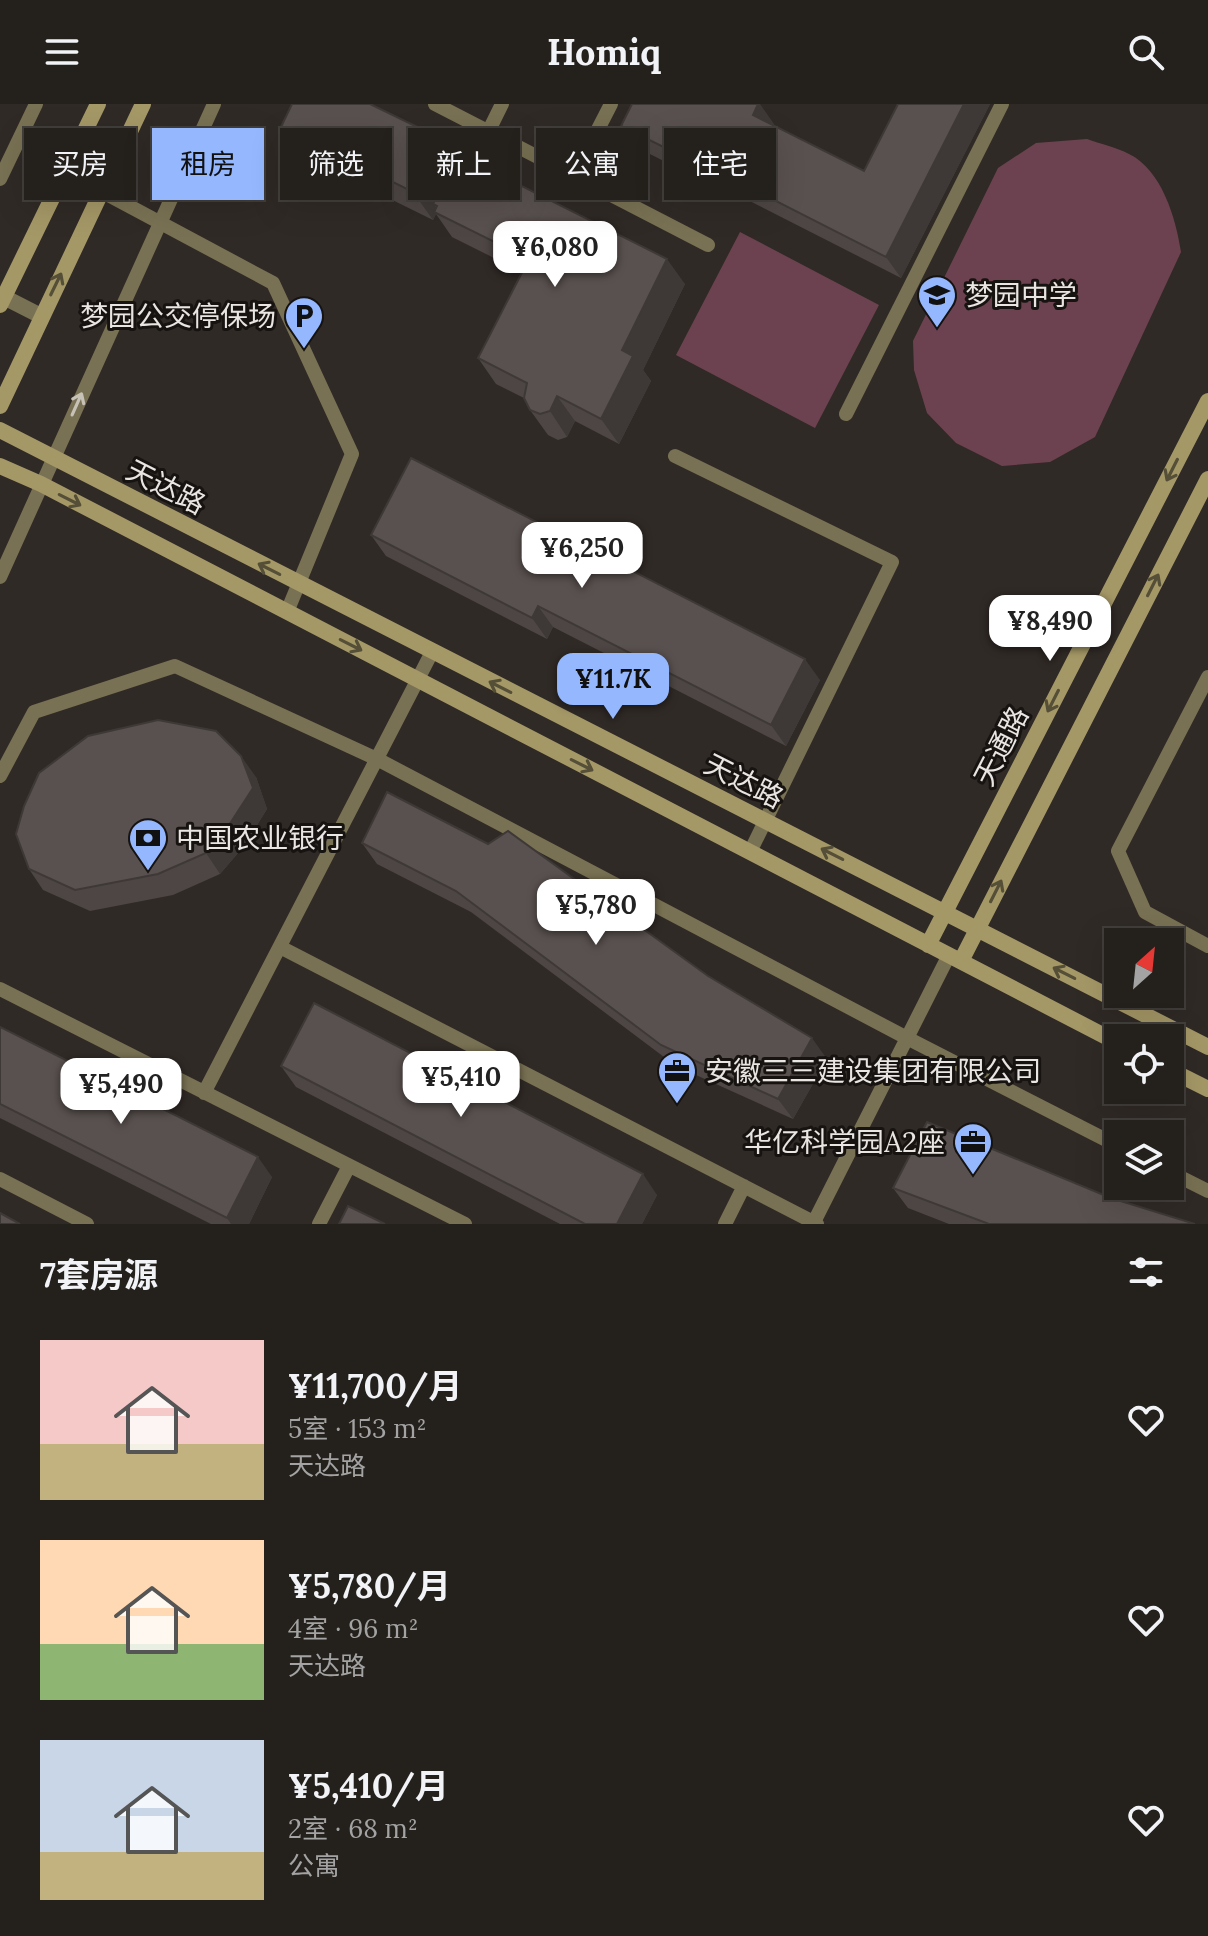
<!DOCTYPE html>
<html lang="zh">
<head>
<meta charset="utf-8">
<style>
  :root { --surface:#24201c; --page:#302d29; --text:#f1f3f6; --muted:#a3a3a3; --line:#413e3b; --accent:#94b7fd }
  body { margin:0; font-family:Lora,"Noto Sans SC",serif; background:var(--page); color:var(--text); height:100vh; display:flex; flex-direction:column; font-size:30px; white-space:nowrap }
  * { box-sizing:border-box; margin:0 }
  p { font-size:26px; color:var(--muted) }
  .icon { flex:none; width:44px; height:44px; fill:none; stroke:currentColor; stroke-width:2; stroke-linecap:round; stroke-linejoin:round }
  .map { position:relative; height:1120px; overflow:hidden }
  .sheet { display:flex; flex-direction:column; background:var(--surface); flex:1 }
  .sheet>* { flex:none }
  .hud { position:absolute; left:24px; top:24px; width:800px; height:72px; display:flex; gap:16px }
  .needle { width:52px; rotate:27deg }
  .buttons { position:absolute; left:1104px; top:824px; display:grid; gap:16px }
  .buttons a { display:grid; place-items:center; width:80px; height:80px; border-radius:0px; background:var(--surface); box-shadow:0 8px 32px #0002,0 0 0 2px var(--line); font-size:40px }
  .price { position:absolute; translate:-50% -68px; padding:0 18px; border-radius:16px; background:#fff; color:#222; font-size:26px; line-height:52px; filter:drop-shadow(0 2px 4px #0008) }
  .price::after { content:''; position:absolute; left:50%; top:48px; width:24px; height:18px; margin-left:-12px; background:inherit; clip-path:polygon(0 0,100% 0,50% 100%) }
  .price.current { background:var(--accent); color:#111 }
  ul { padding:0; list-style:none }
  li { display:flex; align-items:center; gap:24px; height:200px; padding:0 40px }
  li span { display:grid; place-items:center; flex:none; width:224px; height:160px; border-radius:0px; color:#555 }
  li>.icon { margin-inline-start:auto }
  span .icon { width:96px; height:96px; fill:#fffc; stroke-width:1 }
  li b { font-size:34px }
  h2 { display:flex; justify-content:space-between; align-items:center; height:96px; padding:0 40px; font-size:34px }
  .chip { padding:0 28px; border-radius:0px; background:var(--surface); box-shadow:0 8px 32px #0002,0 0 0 2px var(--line); font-size:28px; line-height:72px }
  .chip.current { background:var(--accent); color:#111 }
  header { display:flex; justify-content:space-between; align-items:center; height:104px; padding:0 40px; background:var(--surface); font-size:36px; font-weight:800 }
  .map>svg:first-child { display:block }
  .green { fill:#6c4250 }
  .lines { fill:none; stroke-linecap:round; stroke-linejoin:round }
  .lane { stroke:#797153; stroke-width:14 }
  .street { stroke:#797153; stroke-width:16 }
  .secondary { stroke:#a59867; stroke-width:16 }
  .wall { fill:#4d4644 }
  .shaded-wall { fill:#3e3937 }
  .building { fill:#59514f; stroke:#3e3937; stroke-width:2 }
  .oneway { stroke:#564f38 }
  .oneway2 { stroke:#c7c2b7 }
  .labels { text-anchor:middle; stroke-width:6; stroke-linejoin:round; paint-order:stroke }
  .poi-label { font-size:28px; fill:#e8e5e2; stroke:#161311; text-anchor:start }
  .street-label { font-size:28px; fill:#e8e5e2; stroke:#161311 }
</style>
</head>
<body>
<header><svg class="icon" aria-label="menu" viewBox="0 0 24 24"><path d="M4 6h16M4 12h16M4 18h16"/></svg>Homiq<svg class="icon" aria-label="search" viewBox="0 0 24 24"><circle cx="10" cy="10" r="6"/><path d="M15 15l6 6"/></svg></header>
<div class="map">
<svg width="1208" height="1120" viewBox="0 0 1208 1120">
  <rect width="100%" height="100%" fill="#302a26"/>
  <path class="green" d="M1087 35C1100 40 1116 43 1129 50 1162 66 1176 115 1181 148L1095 333 1050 358 1002 362 956 339 927 309 914 266 913 237 998 64 1036 39Z
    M740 128 879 201 815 324 676 251Z"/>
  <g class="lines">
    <path class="lane" d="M435 0 708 141
      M574 72 611 0
      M0 75 36 0
      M465 75 502 0
      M101 87 273 179 352 350 287 508
      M846 310 1002 0
      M675 352 892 458 750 748
      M0 473 214 0
      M1208 573 1118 747 1145 808 1208 842
      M0 672 34 608 175 562 377 655 907 934 1118 1042
      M280 843 817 1120
      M0 885 465 1120
      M204 989 432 548
      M1170 1068 1208 1087
      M0 1075 87 1120
      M814 1118 949 851
      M319 1120 349 1062
      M725 1120 744 1082"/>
    <path class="street" d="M0 191 41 212"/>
    <path class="secondary" d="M0 201 98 0
      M0 302 143 0
      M0 326 1208 943
      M0 362 41 380 1118 939
      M928 841 1208 297
      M961 857 1208 375
      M1170 966 1208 985"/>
  </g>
  <path class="wall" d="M898 0H990L901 174 738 91 737 94 636 43 621 22 774 20 773 21 864 67Z
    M281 23 454 58 685 180 643 266 651 277 619 340 575 317 567 333 558 336 548 331 530 306 524 294 496 280 478 254 522 168 452 133 436 110 433 116 301 51Z
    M371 431 820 576 786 642 553 523 547 535 386 452Z
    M256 673 267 705 244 742 220 770 173 791 90 807 43 786 29 765Z
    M362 739 708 872 827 955 793 1015 676 962 471 808 377 760Z
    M0 923 272 1073 249 1120H211L0 1014Z
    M281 962 657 1091 642 1120H560L296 983Z
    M893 1084 1111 1094 1195 1120H949L908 1104Z"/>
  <path class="shaded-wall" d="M758 0H760L774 20 768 32 753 11Z
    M964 0H990L901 174 886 153Z
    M436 32 456 61 437 102 433 100 438 106 434 108 436 110 433 116 413 88Z
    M723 70 738 91 737 94 722 72Z
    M667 155 685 180 643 266 651 277 619 340 601 315 622 246Z
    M557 292 575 317 567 333 550 307Z
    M538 502 553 523 547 535 532 514Z
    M805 555 820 576 786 642 771 621Z
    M241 652 256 673 267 705 244 742 220 770 206 749Z
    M812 934 827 955 793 1015 778 995Z
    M258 1053 272 1073 249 1120H231L227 1114Z
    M643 1070 657 1091 642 1120H617Z"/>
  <path class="building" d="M292 0H370L436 32 434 36 438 38 413 88 281 23Z
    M632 0H758L753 11 864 67 898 0H964L886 153 723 70 722 72 621 22Z
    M458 50 667 155 622 246 633 252 601 315 557 292 550 307 540 310 530 306 524 294 527 279 478 254 529 155 434 108 437 102 433 100Z
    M411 354 805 555 771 621 538 502 532 514 371 431Z
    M158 616 216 627 241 652 253 684 229 721 206 749 158 770 75 786 29 765 16 730 24 702 39 669 88 632Z
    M387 688 488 740 508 727 708 872 812 934 778 995 661 941 456 787 362 739Z
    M314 899 643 1070 617 1120H585L281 962Z
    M0 923 258 1053 227 1114 0 1000Z
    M927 1018 1111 1094 1195 1120H989L893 1084Z
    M348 1102 385 1120H339Z
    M0 1109 20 1120H0Z"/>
  <defs><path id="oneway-shaft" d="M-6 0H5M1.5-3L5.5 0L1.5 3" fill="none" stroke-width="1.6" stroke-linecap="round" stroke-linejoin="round" transform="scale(2)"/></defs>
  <g class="oneway">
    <use href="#oneway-shaft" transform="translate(56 180) rotate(-64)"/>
    <use href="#oneway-shaft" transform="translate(1172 366) rotate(117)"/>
    <use href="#oneway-shaft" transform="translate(70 396) rotate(27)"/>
    <use href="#oneway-shaft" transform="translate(269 465) rotate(-153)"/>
    <use href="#oneway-shaft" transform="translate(1153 481) rotate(-63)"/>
    <use href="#oneway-shaft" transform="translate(351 541) rotate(27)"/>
    <use href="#oneway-shaft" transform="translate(500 583) rotate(-153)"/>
    <use href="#oneway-shaft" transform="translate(1053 597) rotate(117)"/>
    <use href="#oneway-shaft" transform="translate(582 661) rotate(27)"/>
    <use href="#oneway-shaft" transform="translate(832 750) rotate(-153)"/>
    <use href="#oneway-shaft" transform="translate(996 787) rotate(-63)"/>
    <use href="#oneway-shaft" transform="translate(1064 869) rotate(-153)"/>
  </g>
  <use class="oneway2" href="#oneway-shaft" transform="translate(77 300) rotate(-66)"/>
  <defs>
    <symbol id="school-pin" viewBox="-11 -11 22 30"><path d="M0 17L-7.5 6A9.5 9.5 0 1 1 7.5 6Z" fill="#94b7fd" stroke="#161311"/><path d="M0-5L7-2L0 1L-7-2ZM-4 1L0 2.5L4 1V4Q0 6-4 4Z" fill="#111"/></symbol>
    <symbol id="parking-pin" viewBox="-11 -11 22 30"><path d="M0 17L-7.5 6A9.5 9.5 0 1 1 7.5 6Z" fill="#94b7fd" stroke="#161311"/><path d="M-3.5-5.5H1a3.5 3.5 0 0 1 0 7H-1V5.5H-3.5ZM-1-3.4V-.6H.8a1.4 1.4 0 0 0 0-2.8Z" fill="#111"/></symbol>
    <symbol id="bank-pin" viewBox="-11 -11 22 30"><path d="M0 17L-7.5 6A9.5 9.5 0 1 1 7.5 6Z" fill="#94b7fd" stroke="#161311"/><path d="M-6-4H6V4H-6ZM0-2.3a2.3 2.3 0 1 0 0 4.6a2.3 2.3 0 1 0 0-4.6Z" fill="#111"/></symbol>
    <symbol id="office-pin" viewBox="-11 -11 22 30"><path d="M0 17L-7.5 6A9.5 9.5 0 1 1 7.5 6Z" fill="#94b7fd" stroke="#161311"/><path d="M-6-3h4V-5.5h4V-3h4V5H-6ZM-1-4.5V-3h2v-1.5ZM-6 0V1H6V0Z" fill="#111"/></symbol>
  </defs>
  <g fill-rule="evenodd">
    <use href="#school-pin" x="915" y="169" width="44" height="60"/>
    <use href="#parking-pin" x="282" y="190" width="44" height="60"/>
    <use href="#bank-pin" x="126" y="712" width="44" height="60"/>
    <use href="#office-pin" x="655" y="945" width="44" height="60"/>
    <use href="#office-pin" x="951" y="1016" width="44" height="60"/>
  </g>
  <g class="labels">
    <g class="poi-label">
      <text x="965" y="201">梦园中学</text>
      <text x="276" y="222" text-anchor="end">梦园公交停保场</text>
      <text x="176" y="744">中国农业银行</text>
      <text x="705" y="977">安徽三三建设集团有限公司</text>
      <text x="945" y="1048" text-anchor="end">华亿科学园A2座</text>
    </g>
    <g class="street-label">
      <text transform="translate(166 383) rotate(27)" y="10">天达路</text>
      <text transform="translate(1001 642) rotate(-63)" y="10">天通路</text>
      <text transform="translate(744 677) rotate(27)" y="10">天达路</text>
    </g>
  </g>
</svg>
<div class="buttons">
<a><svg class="needle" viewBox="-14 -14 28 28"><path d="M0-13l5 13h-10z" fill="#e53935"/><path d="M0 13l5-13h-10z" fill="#a3a3a3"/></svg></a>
<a><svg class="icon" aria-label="locate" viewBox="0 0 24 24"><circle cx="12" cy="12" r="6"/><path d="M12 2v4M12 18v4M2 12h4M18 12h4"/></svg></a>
<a><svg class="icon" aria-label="layers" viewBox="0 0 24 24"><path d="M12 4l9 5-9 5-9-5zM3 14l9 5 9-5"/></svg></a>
</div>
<b class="price" style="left:555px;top:185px">¥6,080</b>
<b class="price" style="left:582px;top:486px">¥6,250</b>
<b class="price" style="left:1050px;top:559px">¥8,490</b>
<b class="price current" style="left:613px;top:617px">¥11.7K</b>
<b class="price" style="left:596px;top:843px">¥5,780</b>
<b class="price" style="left:461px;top:1015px">¥5,410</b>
<b class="price" style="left:121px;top:1022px">¥5,490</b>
<div class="hud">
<a class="chip">买房</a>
<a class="chip current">租房</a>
<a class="chip">筛选</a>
<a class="chip">新上</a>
<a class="chip">公寓</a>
<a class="chip">住宅</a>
</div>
</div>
<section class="sheet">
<h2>7套房源<svg class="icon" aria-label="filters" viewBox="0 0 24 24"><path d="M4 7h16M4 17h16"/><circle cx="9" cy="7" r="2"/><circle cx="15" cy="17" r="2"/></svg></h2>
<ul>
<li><span style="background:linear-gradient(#f6c9c9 65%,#c2b280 0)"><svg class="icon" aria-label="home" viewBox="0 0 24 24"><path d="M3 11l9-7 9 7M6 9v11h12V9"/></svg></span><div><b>¥11,700/月</b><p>5室 · 153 m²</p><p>天达路</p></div><svg class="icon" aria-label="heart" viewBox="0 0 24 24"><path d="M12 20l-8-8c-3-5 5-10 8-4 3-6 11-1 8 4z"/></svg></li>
<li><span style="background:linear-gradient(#ffd9b3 65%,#8fb573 0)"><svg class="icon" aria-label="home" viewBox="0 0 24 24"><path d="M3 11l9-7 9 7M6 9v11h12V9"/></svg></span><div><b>¥5,780/月</b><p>4室 · 96 m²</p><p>天达路</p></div><svg class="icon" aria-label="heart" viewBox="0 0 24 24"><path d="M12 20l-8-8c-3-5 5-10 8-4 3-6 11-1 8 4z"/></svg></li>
<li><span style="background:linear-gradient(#c9d6e8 70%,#c2b280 0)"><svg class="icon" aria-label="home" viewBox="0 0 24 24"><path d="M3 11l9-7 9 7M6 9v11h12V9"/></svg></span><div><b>¥5,410/月</b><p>2室 · 68 m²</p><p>公寓</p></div><svg class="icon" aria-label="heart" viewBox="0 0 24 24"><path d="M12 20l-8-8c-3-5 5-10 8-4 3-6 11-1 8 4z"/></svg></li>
</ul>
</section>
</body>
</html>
